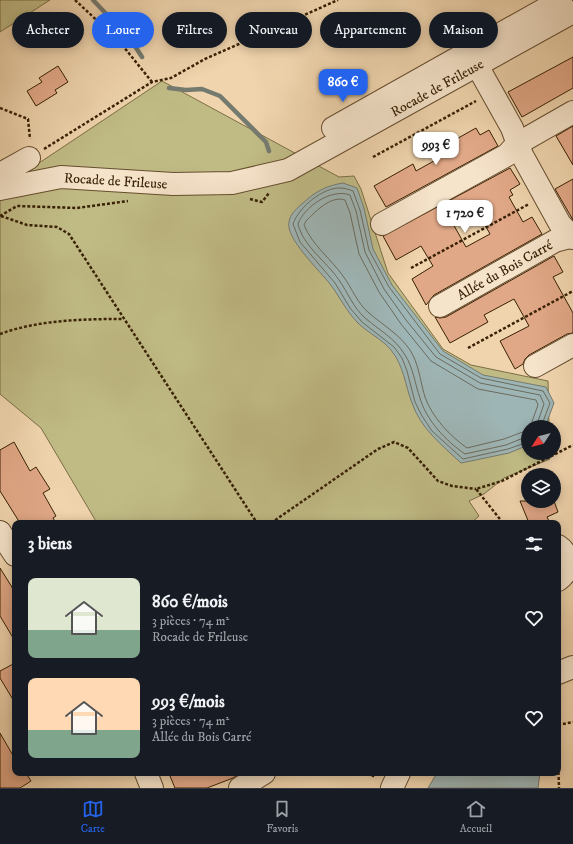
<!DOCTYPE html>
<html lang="fr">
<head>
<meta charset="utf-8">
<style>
  :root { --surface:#171b24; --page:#20242c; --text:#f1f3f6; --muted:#9ea1a6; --line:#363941; --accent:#2563eb }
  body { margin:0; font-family:"IM FELL DW Pica",serif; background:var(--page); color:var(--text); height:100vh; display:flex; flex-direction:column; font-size:15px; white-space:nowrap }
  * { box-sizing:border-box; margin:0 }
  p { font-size:13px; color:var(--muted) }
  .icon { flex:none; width:22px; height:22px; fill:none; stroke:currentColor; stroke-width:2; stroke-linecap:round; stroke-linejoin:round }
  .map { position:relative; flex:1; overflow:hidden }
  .sheet { position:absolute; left:12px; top:520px; width:549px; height:256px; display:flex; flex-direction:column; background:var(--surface); border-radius:8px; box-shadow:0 2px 10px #0003 }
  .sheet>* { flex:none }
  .guide { position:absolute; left:12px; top:12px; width:549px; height:36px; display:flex; gap:8px }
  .needle { width:26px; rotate:234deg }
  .fabs { position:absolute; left:521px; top:420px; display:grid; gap:8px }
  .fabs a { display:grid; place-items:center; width:40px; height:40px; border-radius:50%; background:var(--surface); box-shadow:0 2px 10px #0003; font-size:20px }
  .price { position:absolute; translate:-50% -34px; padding:0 9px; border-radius:8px; background:#fff; color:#222; font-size:13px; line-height:26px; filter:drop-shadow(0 1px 2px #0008) }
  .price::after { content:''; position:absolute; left:50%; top:24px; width:12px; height:9px; margin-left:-6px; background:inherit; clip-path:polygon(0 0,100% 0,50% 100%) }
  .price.on { background:var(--accent); color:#fff }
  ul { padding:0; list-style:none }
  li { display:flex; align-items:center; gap:12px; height:100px; padding:0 16px }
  li span { display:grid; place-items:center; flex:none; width:112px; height:80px; border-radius:8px; color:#555 }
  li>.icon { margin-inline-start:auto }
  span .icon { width:48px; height:48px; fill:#fffc; stroke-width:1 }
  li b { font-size:17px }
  h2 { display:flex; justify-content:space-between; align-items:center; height:48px; padding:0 16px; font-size:17px }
  .tag { padding:0 14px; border-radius:18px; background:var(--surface); box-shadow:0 2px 10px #0003; font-size:14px; line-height:36px }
  .tag.on { background:var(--accent); color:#fff }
  .tab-bar { display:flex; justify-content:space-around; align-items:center; height:56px; border-top:1px solid var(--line); background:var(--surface); font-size:11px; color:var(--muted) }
  .tab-bar a { display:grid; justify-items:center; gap:2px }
  .tab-bar .on { color:var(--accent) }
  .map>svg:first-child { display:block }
  .green { fill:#c0bb85; stroke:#7c6e45 }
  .water { fill:#9eb5b5; stroke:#757a6f }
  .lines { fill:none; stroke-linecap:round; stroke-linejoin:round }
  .shore { stroke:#6b6b5d; stroke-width:1 }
  .stream { stroke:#757a6f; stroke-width:4.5 }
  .building { fill:#e1a887; stroke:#382105; fill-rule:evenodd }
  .minor-casing { stroke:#664e2f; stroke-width:24 }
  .path { stroke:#382105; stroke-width:2.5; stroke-dasharray:3 2; stroke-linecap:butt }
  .minor { stroke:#f5e3ca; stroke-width:22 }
  .labels { text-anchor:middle; stroke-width:3.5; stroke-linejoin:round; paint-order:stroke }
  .street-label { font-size:14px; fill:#382105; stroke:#f5e3ca }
</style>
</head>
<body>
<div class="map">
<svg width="573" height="788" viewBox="0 0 573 788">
  <rect width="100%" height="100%" fill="#efd4ad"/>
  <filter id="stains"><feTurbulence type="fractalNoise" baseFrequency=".005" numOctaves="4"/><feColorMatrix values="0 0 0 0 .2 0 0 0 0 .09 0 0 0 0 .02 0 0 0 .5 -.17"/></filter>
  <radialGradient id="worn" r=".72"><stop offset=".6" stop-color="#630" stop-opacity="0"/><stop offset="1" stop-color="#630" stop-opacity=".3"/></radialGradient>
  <path class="green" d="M0 0H50L0 32Z
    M162 81 339 177 354 176 361 189 388 273 443 349 471 365 548 381 549 427H528V453H549L550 459 504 478 484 494 469 501 479 516 471 523H97L41 428 0 394V200L39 163Z"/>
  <path class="water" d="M343 183 357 188 364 208 373 249 392 285 443 351 483 375 546 387 554 403 545 427H528V445L509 453 461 463C442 445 421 429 412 403 405 385 404 366 391 350 382 339 368 333 358 323 346 311 340 297 330 284 320 271 285 238 289 222 290 214 297 208 303 203 316 191 326 186 343 183Z
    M437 773H540L538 788H428Z"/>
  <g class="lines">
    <path class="shore" d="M528 430 504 439 467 448C450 436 432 417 425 397 420 381 419 364 410 350 399 334 384 326 369 313 357 303 352 288 343 276 331 259 312 245 304 225L306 221C315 212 331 195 345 200L350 213 359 254 379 292 401 324 431 361 478 389 536 400 538 405 530 427
      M528 436 506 445 465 454C446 441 426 420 420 398 415 384 413 367 405 355 395 338 379 330 365 318 353 307 348 293 339 280 327 262 303 246 298 224 304 207 331 188 350 195L356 211 365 252 384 289 406 320 436 357 480 383 540 395 544 404 536 427
      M528 442 508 449 463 459 432 431 422 416 415 402 407 371 402 358 394 347 362 322 350 308 335 283 300 242 293 224C299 207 323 187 341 188 345 188 350 190 353 191L360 210 369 250 389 287 440 354 481 378 543 391 550 403 541 427"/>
    <path class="stream" d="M93 0 131 40 142 57
      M169 88 186 90 202 89 220 96 266 142 269 151"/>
  </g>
  <path class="building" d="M573 57V88L522 117 508 92Z
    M58 66 68 82 55 90 57 93 36 106 27 91 42 82 39 78Z
    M573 126V165L556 136Z
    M476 128 480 135 489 130 498 146 386 207 374 186 413 164 416 171 441 157 437 150Z
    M510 168 520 184 510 190 513 195 509 197 523 222 532 217 542 234 434 295 426 305 412 279 433 266 421 246 396 260 383 236ZM476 209 490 234 466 247 452 222Z
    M573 179V220L555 189Z
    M554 256 563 272 553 277 573 313V333L567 334 529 355 525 359 523 364 515 369 500 341 529 326 514 299 484 315 488 322 450 343 435 317 440 318 446 317Z
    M14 442 30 471 36 467 50 489 43 493 56 516 53 518 56 523H20L0 491V450Z
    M520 501H554L558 512 547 517 550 523H529Z
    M0 568 15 592V641L0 616Z
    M15 663V703L0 678V671Z
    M0 733 15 759V773H26L31 781 20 788H0Z
    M178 773H240L233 778 207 788H175L170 776Z"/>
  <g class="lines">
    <defs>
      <g id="minor">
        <path d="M470 53 512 128 522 155 560 224 573 238"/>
        <path d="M333 128 561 0"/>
        <path d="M0 174 29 158"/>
        <path id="s1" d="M0 189 61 177 173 184 232 183 288 170 573 12"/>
        <path d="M382 224 507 155 517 144 573 112"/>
        <path id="s2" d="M440 306 555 241 573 236"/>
        <path d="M535 366 573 345"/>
        <path d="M0 532 15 555"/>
        <path d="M558 546C570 554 570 572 558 580"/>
        <path d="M558 673 573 667"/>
        <path d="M146 773 152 788"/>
        <path d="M240 788 264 773"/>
        <path d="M392 788 399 773"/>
      </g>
    </defs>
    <use href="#minor" class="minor-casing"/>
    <path class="path" d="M75 0 119 41 152 82
      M0 108 28 119 30 139
      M44 149 152 82 171 78 205 59 338 0
      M373 157 476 101
      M250 199 262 202 269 193
      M0 216 17 206 77 208 128 201
      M1 216 27 225 57 227 69 234 257 523
      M411 268 529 204
      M0 334C38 320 83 319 123 319
      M468 348 573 291
      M271 523 378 449 394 442 408 448 438 481 452 486 476 489
      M503 523 476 489 502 481 573 445
      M558 725 573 722
      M558 757 559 788
      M367 773 376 777"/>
    <use href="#minor" class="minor"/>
  </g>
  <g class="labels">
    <g class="street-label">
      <text dy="5" stroke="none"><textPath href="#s1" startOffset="461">Rocade de Frileuse</textPath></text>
      <text dy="5" stroke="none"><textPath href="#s1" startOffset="117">Rocade de Frileuse</textPath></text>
      <text dy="5" stroke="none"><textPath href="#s2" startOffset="74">Allée du Bois Carré</textPath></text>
    </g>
  </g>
  <rect width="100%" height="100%" filter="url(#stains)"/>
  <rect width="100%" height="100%" fill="url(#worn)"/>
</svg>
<div class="fabs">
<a><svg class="needle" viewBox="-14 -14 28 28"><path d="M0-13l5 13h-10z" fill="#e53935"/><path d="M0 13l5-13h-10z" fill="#9ea1a6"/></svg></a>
<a><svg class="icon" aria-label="layers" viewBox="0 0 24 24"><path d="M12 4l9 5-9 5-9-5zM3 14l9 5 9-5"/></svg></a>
</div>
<b class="price on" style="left:343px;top:103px">860 €</b>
<b class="price" style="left:436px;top:166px">993 €</b>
<b class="price" style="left:465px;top:234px">1 720 €</b>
<div class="guide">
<a class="tag">Acheter</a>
<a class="tag on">Louer</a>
<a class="tag">Filtres</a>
<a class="tag">Nouveau</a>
<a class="tag">Appartement</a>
<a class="tag">Maison</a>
</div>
<section class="sheet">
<h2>3 biens<svg class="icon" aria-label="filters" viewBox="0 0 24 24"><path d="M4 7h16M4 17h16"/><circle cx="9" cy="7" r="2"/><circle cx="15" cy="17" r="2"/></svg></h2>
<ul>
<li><span style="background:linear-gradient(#dfe7d0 65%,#7fa58c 0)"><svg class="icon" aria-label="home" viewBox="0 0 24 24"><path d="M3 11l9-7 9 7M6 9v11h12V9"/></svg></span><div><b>860 €/mois</b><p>3 pièces · 74 m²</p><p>Rocade de Frileuse</p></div><svg class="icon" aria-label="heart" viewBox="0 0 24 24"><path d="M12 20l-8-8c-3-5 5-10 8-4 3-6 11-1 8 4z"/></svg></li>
<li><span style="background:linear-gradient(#ffd9b3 65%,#7fa58c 0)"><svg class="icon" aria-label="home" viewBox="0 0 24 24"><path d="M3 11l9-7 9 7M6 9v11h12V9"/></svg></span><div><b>993 €/mois</b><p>3 pièces · 74 m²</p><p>Allée du Bois Carré</p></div><svg class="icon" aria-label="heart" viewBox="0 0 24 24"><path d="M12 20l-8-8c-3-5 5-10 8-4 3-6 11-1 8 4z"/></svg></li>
</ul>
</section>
</div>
<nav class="tab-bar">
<a class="on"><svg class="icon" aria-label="map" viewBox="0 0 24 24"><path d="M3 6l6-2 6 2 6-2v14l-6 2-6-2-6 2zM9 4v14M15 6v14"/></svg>Carte</a>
<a><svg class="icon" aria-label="saved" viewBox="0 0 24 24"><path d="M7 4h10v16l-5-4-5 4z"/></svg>Favoris</a>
<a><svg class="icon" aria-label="home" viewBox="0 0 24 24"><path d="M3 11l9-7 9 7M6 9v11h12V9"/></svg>Accueil</a>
</nav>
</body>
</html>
